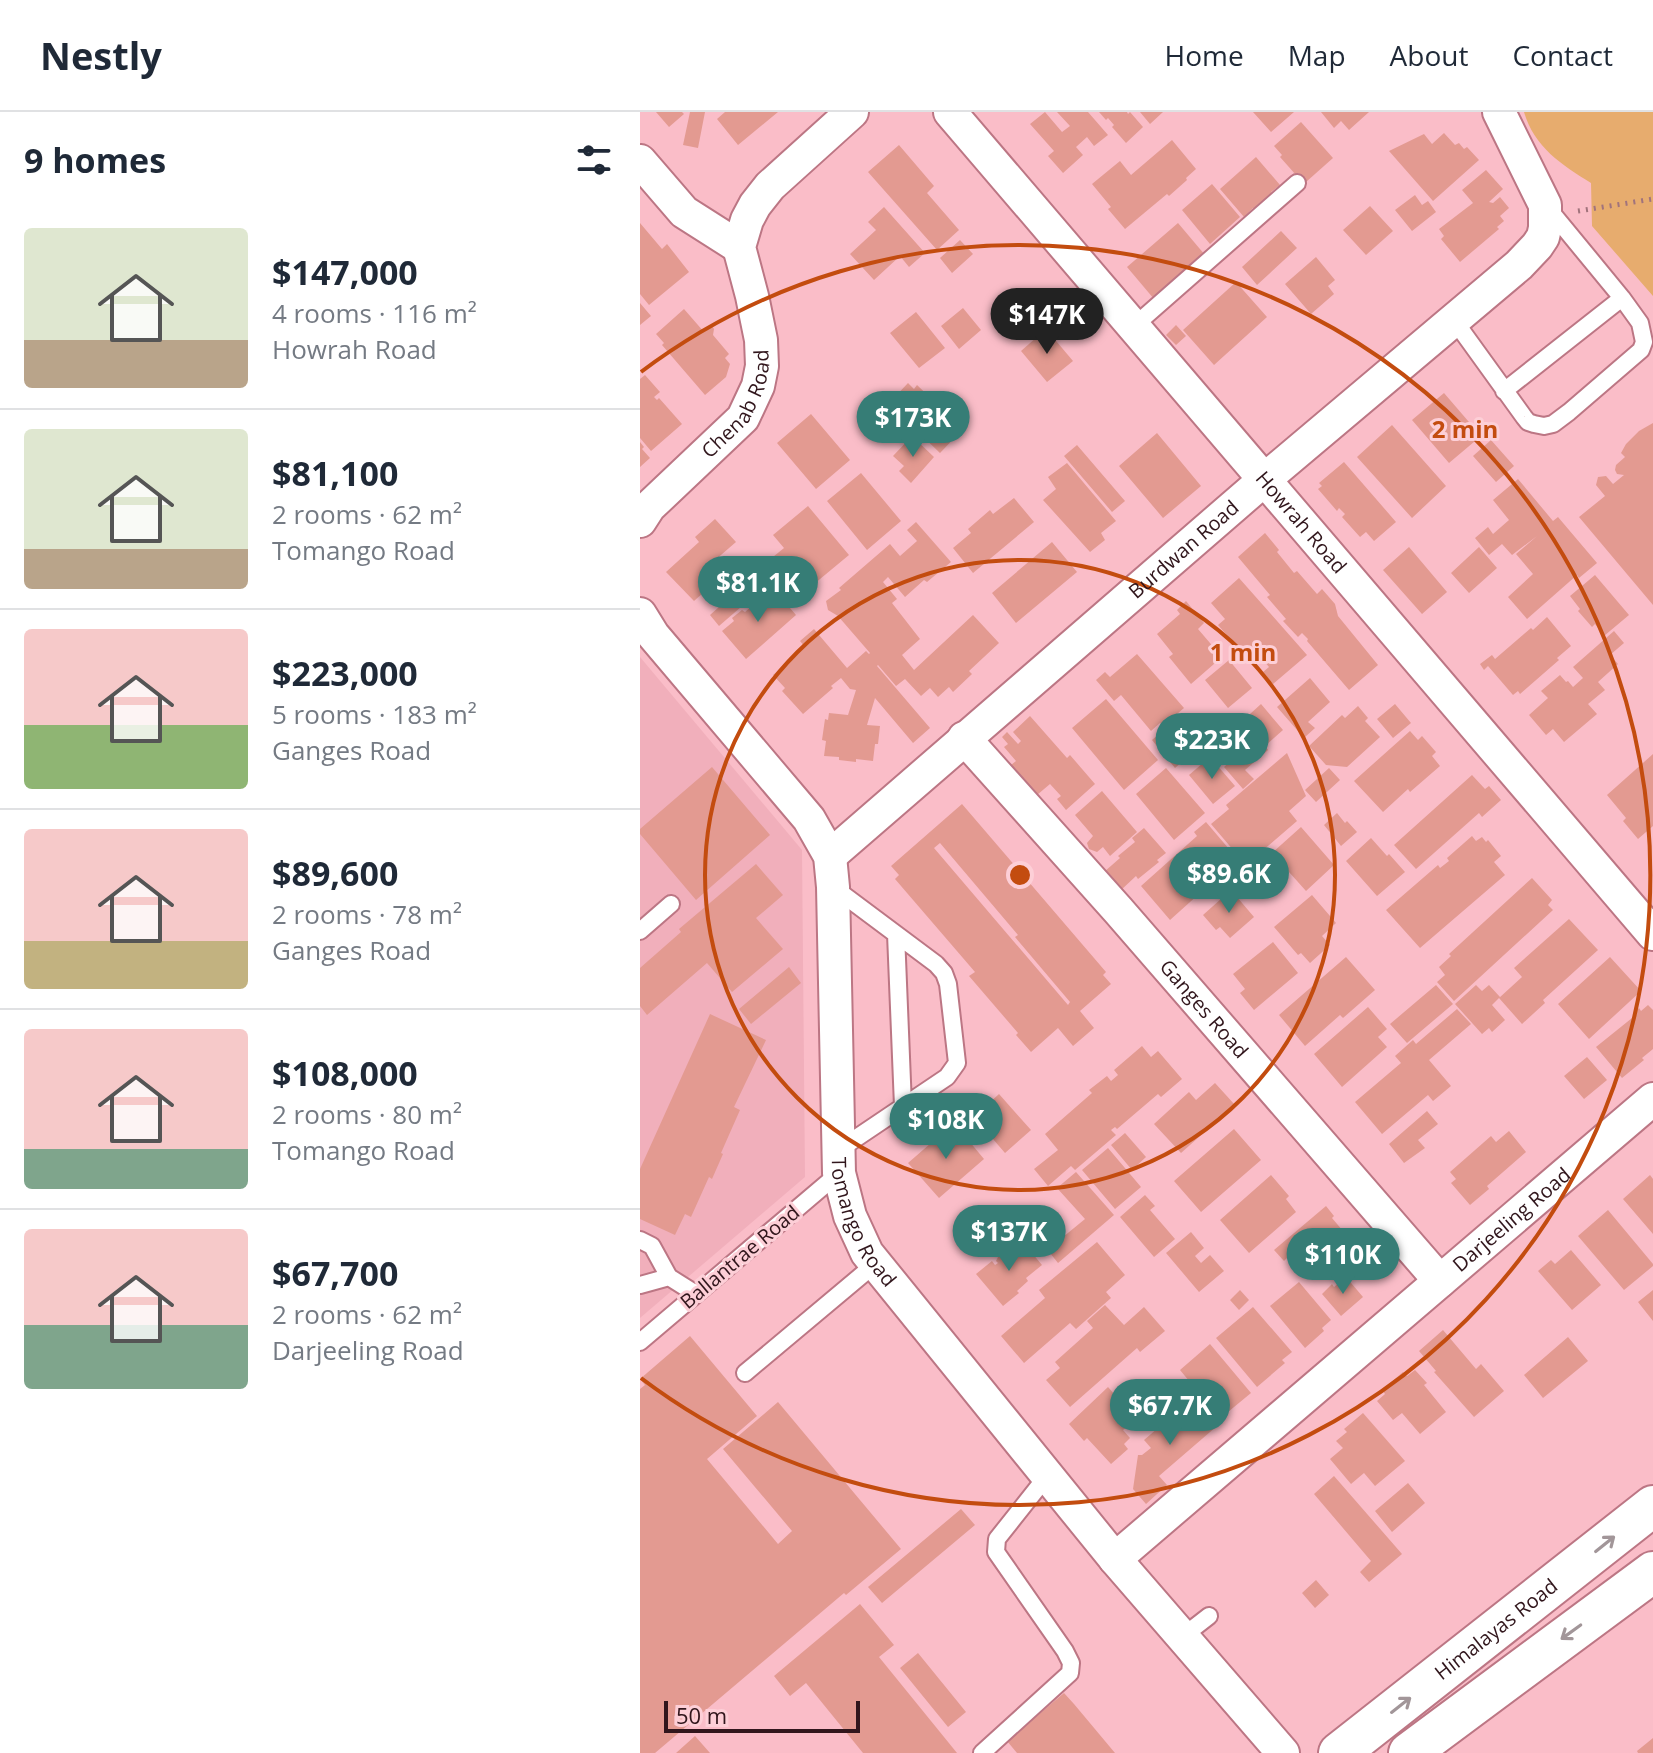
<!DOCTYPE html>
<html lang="en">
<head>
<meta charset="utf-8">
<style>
  :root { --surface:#fff; --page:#f2f2f3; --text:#1f2937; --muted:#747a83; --line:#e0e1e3; --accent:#367d76 }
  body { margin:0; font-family:"Open Sans",sans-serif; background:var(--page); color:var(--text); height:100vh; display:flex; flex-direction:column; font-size:30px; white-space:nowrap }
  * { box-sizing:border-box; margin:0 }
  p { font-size:26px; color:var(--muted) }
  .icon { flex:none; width:44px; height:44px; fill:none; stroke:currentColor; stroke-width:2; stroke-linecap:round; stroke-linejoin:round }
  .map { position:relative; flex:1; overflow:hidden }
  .drawer { display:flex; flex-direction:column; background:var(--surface); width:640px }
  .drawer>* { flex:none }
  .scale { position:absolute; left:24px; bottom:20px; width:196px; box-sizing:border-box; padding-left:8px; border:4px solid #31161c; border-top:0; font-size:22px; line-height:28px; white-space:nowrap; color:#31161c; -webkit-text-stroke:6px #fdcfd7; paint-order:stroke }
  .price { position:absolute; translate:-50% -68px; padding:0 18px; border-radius:28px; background:var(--accent); color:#fff; font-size:26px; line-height:52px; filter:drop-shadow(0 2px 4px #0008) }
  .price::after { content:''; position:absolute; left:50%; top:48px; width:24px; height:18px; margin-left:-12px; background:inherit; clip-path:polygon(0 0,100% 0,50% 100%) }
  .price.active { background:#222; color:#fff }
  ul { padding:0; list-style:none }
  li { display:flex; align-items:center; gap:24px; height:200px; padding:0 24px }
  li+li { border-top:2px solid var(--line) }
  li span { display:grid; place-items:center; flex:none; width:224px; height:160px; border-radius:8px; color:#555 }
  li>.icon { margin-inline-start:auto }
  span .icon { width:96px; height:96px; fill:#fffc; stroke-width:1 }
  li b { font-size:34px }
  h2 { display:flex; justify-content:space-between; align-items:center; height:96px; padding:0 24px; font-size:34px }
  header { display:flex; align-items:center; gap:48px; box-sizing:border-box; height:112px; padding:0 40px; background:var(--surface); border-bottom:2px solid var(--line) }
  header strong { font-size:38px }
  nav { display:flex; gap:44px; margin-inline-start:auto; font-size:28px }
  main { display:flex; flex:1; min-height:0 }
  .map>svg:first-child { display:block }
  .built { fill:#f1afbb }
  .green { fill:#e7ac6e }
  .building { fill:#e39a91; fill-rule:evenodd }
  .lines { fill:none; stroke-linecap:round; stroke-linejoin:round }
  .service-casing { stroke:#bc7684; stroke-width:20 }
  .minor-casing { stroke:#bc7684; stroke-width:36 }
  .tertiary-casing { stroke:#bc7684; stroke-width:44 }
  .path { stroke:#a1737c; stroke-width:5; stroke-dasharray:2 6; stroke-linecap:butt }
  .service { stroke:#fff; stroke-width:16 }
  .minor { stroke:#fff; stroke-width:32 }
  .tertiary { stroke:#fff; stroke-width:40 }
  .oneway { stroke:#a29699 }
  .ring { fill:none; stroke:#c34c0f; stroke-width:4 }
  .labels { text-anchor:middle; stroke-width:6; stroke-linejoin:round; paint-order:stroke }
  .street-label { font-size:20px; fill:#31161c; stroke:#fdcfd7 }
  .centre { fill:#c34c0f; stroke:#fdcfd7; stroke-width:4 }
  .ring-label { font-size:24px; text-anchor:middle; font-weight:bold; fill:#c34c0f; stroke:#fdcfd7; stroke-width:6; stroke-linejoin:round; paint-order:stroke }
</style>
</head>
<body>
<header>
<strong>Nestly</strong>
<nav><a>Home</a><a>Map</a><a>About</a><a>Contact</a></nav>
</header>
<main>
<section class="drawer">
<h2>9 homes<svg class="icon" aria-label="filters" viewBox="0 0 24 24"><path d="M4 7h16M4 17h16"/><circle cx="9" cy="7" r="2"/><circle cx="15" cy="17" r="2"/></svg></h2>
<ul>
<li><span style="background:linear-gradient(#dfe7d0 70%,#b9a48a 0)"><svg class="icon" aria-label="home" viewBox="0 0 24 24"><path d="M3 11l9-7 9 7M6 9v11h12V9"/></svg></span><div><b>$147,000</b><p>4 rooms · 116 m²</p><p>Howrah Road</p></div></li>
<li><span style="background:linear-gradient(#dfe7d0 75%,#b9a48a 0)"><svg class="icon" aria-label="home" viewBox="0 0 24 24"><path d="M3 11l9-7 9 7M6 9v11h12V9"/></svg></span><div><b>$81,100</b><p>2 rooms · 62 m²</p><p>Tomango Road</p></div></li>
<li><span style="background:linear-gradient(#f6c9c9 60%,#8fb573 0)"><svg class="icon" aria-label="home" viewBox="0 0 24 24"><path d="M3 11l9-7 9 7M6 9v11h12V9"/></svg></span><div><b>$223,000</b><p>5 rooms · 183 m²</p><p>Ganges Road</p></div></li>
<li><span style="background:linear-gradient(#f6c9c9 70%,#c2b280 0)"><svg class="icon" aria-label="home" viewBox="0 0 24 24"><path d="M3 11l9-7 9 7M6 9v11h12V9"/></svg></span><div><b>$89,600</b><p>2 rooms · 78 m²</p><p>Ganges Road</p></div></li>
<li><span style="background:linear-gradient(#f6c9c9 75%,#7fa58c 0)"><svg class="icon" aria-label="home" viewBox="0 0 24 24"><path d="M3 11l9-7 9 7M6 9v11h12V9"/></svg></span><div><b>$108,000</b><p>2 rooms · 80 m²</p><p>Tomango Road</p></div></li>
<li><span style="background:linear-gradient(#f6c9c9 60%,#7fa58c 0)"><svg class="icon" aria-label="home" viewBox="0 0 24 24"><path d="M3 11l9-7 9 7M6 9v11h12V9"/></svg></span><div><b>$67,700</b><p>2 rooms · 62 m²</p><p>Darjeeling Road</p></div></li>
</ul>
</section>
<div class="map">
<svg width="1013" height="1641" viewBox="0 0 1013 1641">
  <rect width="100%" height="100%" fill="#fabdc8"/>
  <path class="built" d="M0 545 162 738 165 1065 0 1206Z"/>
  <path class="green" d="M884 0H1013V184L952 114 951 71C922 53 894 35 884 0Z"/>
  <path class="building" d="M16 0H42L44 2 29 15Z
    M50 0H65L58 36 43 33Z
    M85 0H138L98 33 77 7Z
    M405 0 422 20 430 14 417 0H448L468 23 454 34 447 25 436 35 443 43 423 61 408 44 414 39 390 12Z
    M459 0H487L488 2 490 0 503 15 486 31 472 15 474 13 468 6 466 8Z
    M500 0H523L510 12Z
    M613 0H654L631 20Z
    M681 0H729L709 18 701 9 694 16Z
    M661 10 693 46 666 70 658 61 656 63 640 45 642 43 634 34Z
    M804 21 815 33 819 31 824 37 827 35 839 48 793 89 749 39 784 22 792 32Z
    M532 28 556 57 546 66 547 68 529 84 527 82 485 117 468 97 471 95 452 72 480 49 491 63Z
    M259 33 294 74 287 81 319 118 297 138 228 60Z
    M616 45 640 73 631 80 633 83 615 99 613 96 604 105 580 77Z
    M846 58 863 77 849 90 853 91 860 85 869 96 860 104 864 109 857 115 859 117 820 150 801 127 804 124 799 117 833 91 822 78Z
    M572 72 600 105 570 132 542 98Z
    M775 83 782 93 788 89 796 100 772 119 755 98Z
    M730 94 753 119 726 143 703 118Z
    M244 95 285 141 269 155 260 144 234 168 210 142 236 118 228 110Z
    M0 111 22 137 27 132 49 160 9 193 0 182Z
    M538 111 565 143 514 187 487 155Z
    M641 119 657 136 617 173 602 155Z
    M320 128 333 142 312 161 300 146Z
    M676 145 695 168 688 174 694 182 671 202 645 172Z
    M596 170 627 205 574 253 543 218Z
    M0 191 11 204 0 213Z
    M323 196 341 218 319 237 301 214Z
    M44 197 64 220 72 214 74 217 73 223 89 242 85 246 90 252 86 265 65 283 22 233 24 231 16 222Z
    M276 200 305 236 279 256 250 221Z
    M536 213 546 224 536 233 526 223Z
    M406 217 433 249 407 270 381 239Z
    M5 263 20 280 14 285 17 288 19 286 42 312 11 339 0 326V267Z
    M268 271 274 277 277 273 323 317 300 341 255 298 257 295 251 289Z
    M804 281 841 324 809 351 772 308Z
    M171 302 210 348 176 377 137 331Z
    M1013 311V493L939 405 965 384 956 373 958 365 966 364 973 372 984 363 977 362 975 358 976 353 985 345 981 341 986 332 999 319Z
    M752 313 806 374 772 406 717 345Z
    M517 321 561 374 523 406 479 354Z
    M272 324 294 345 271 371 259 359 264 354 253 344Z
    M851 328 874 354 856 370 833 344Z
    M0 330 4 335 2 337 10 346 0 355Z
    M437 333 485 389 472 400 424 344Z
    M704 350 756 410 734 429 726 420 720 425 702 405 705 402 699 396 697 399 678 377 682 374 679 371Z
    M427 351 476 409 461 421 465 428 450 440 403 388 416 377 408 365Z
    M221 361 261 409 227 438 187 389Z
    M878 367 913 409 918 405 957 451 939 466 937 463 887 507 868 485 893 462 876 442 897 424 872 443 862 432 849 443 835 426 848 415 853 422 869 408 853 388Z
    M374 386 394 410 333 461 313 436 331 421 328 417 350 398 353 402Z
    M168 394 209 443 174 472 156 451 141 464 128 449 144 436 133 423Z
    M75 407 96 430 74 449 72 447 70 449 88 469 68 487 63 481 54 489 26 460 59 430 55 425Z
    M276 410 311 450 287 470 284 468 265 485 248 465 243 470 257 487 252 491 280 527 262 543 274 558 333 503 359 531 329 559 332 562 313 580 309 575 298 585 290 576 281 584 265 567 256 574 238 553 237 554 290 616 273 631 235 586 227 613 240 614 238 632H235L233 649 216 647V650L199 648V645L184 644 186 629 182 628 185 607 188 608 189 601 208 603 216 578 210 577 201 566 191 574 193 576 163 602 142 579 145 576 133 563 165 535 160 529 174 517 207 556 226 539 229 542 230 541 198 504 188 498 186 489 201 478 199 476 250 432 260 444 277 429 267 418Z
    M625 421 639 438 637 440 654 461 657 459 677 482 682 477 695 492 698 504 738 553 709 578 667 529 668 527 662 521 658 525 643 509 646 507 627 485 630 483 598 445Z
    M412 430 437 460 376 511 352 481Z
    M769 435 807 480 782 502 743 458Z
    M839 435 857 456 829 481 811 461Z
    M955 463 989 503 964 524 955 512 952 515 938 499 940 497 930 484Z
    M599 466 667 543 633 572 623 560 629 555 611 534 603 542 578 513 585 507 571 491Z
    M107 470 116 482 79 514 70 503Z
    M128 480 139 493 144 489 156 503 106 547 82 519 94 509 92 506 102 498 105 500Z
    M546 489 564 511 558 517 582 545 551 572 529 545 533 542 517 522 540 502 537 498Z
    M907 505 931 534 917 546 919 548 880 582 878 579 873 583 848 554 844 558 840 552 852 543 855 547 891 516 893 518Z
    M974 519 984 531 970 543 978 552 958 570 965 578 948 592 957 602 924 630 913 617 906 623 889 603 908 586 901 579 920 563 926 570 928 569 933 575 943 566 933 555Z
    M497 542 544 596 523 614 520 611 511 619 481 583 474 589 456 568 465 560 470 565Z
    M589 548 612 576 588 596 565 568Z
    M670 566 690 590 668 610 675 616 664 626 637 595Z
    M466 587 518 648 484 678 432 616Z
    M621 592 643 618 625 634 628 638 605 658 614 667 603 677 584 655 593 647 589 643 588 644 577 632Z
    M755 592 771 611 753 626 737 607Z
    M718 594 728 606 725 609 740 625 707 655 686 653 669 634 702 603 705 606Z
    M390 604 427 646 430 643 455 672 426 698 417 687 421 684 410 672 397 683 371 653 376 649 364 635 368 632 362 625 367 620 378 632 381 629 373 620Z
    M534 609 558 636 535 656 512 628Z
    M770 619 778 628 782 624 796 640 792 644 800 654 770 680 768 677 743 700 714 669Z
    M647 641 666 684 649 699 657 709 606 753 571 712 589 697 586 693Z
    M1013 642V714L998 727 983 709 986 706 967 683Z
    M570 645 595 674 573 692 549 663Z
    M72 655 130 723 56 788 0 722V717Z
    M526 656 565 701 534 728 496 682Z
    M689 656 700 668 676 690 665 678Z
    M832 663 845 677 849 674 861 688 842 705 839 701 776 757 754 733Z
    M462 679 497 720 470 744 463 735 457 740 449 737 447 731 453 724 435 703Z
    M322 692 466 860 463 863 471 872 440 899 454 916 433 934 418 916 391 940 376 923 378 921 329 864 335 860 255 767 259 763 251 754ZM300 731 378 823 375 825 430 890 428 893 294 736Z
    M697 701 705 711 707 709 717 720 701 734 684 713Z
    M566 710 595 744 576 761 579 764 530 808 501 774 557 724 554 720Z
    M661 715 694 753 666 779 632 741Z
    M504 716 526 741 517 748 519 750 498 767 496 764 480 779 464 760 480 746 478 744 495 730 492 726Z
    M832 724 836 729 842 725 846 730 848 728 861 744 854 750 865 763 780 836 746 798 798 753 800 756 809 749 807 746Z
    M731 726 747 744 749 742 765 760 737 784 706 749Z
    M116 752 143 783 116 806 143 837 92 880 67 851 7 903 0 894V856L41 820 39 817Z
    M892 766 912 788 908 793 913 798 814 889 797 870 805 863 799 855 811 844 809 842Z
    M591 778 614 805 590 826 580 815 576 818 563 803Z
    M672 783 696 811 682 824 690 833 670 851 661 841 658 843 634 815Z
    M929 807 958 838 903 888 905 891 882 912 859 886 882 865 874 856Z
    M633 830 658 861 614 898 600 881 605 877 593 862Z
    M706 845 735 878 703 906 700 903 665 934 639 903Z
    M970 845 1001 879 949 927 918 892Z
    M149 855 161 871 111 912 99 897Z
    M796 873 813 892 767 931 750 912Z
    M836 873 842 879 849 873 860 885 852 893 865 908 852 920 849 916 842 922 815 892Z
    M1008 893 1013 898V937L1002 946 1004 948 982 966 956 935 997 902 995 900 999 896 1001 899Z
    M728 895 747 917 738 925 747 935 702 975 674 942Z
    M817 897 831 912 789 948 811 974 793 989 788 983 742 1022 715 990 761 951 755 944 773 928 776 932Z
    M70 902 126 928 94 995 100 998 81 1041 83 1042 72 1067 69 1065 51 1105 45 1102 35 1123 0 1107V1057Z
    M502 934 511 945 518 939 542 967 521 985 518 982 477 1017 475 1015 471 1018 476 1023 435 1058 431 1054 408 1074 394 1057 418 1038 405 1022 452 981 449 978 467 964 471 969 478 963 474 958Z
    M947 945 967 968 944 987 924 964Z
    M575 971 595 993 541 1041 514 1012 549 980 556 988Z
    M359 982 391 1018 365 1041 334 1005Z
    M787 999 798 1012 778 1028 785 1036 764 1051 749 1032Z
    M314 1011 344 1047 299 1086 268 1051Z
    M594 1017 621 1048 561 1100 534 1069Z
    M869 1019 886 1040 847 1074 849 1077 830 1093 811 1071 816 1067 810 1060 851 1024 856 1030Z
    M485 1021 506 1045 492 1058 471 1033Z
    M468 1036 501 1075 475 1097 442 1058Z
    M436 1060 474 1103 418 1151 402 1131 417 1119 423 1125 445 1107 417 1076Z
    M631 1063 649 1084 646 1087 656 1100 609 1141 580 1108Z
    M1010 1063 1013 1067V1122L983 1087Z
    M505 1083 515 1094 510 1098 535 1127 514 1145 480 1105Z
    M686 1094 694 1104 692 1106 719 1138 700 1154 687 1139 666 1158 652 1141 644 1149 634 1138Z
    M968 1098 1013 1152V1154L984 1178 938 1124Z
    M551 1120 564 1136 555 1144 561 1151 570 1143 584 1159 559 1180 526 1141Z
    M382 1129 402 1153 386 1166 388 1169 377 1179 379 1181 363 1194 336 1162 352 1149 355 1153 358 1151 356 1149 358 1145H365Z
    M457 1130 485 1163 466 1180 471 1186 436 1217 430 1211 384 1251 361 1224 405 1186 399 1178Z
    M931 1138 961 1173 932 1198 898 1159 911 1148 915 1152Z
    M706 1165 723 1185 701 1204 682 1182 692 1172 694 1175Z
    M659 1170 691 1208 682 1216 684 1219 665 1236 630 1194Z
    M600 1178 609 1188 599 1198 590 1188Z
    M1013 1178V1209L998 1190Z
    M465 1193 484 1213 504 1195 525 1219 500 1240 497 1236 430 1295 406 1268 420 1256 415 1250 453 1216 447 1209Z
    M613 1195 652 1240 642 1248 645 1251 617 1275 576 1226Z
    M803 1218 836 1257 841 1252 864 1279 834 1305 794 1260 796 1259 779 1239Z
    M50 1224 117 1304 67 1347 138 1432 152 1419 83 1337 138 1290 261 1437 206 1483 204 1481 15 1641H0V1277L5 1273 0 1267Z
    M928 1225 948 1249 903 1286 884 1263Z
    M570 1232 611 1281 588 1300 585 1296 574 1306 560 1290 564 1287 540 1258Z
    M775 1258 787 1271 784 1273 806 1300 780 1322 762 1301 753 1308 737 1289 745 1282 742 1278 763 1260 767 1264Z
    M468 1275 482 1291 474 1299 487 1315 483 1318 490 1326 484 1332 488 1337 471 1352 447 1326 444 1329 429 1312Z
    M553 1286 577 1314 519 1364 527 1373 506 1392 493 1377 498 1343H502L511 1336 504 1328Z
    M723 1301 765 1349 735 1374 724 1361 711 1372 690 1347 703 1336 696 1329 707 1320 704 1317Z
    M694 1364 762 1442 729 1470 720 1460 731 1449 674 1382Z
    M768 1371 785 1391 752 1420 735 1399Z
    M321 1397 335 1413 242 1491 228 1475Z
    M676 1468 689 1483 675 1496 662 1481Z
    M220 1492 254 1533 239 1545 317 1641H223L166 1571 150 1584 134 1564Z
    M278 1541 326 1600 308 1615 260 1556Z
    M424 1581 434 1592 475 1641H377L367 1629Z
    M55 1624 70 1641H36Z
    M1013 1626V1641H998L997 1639Z"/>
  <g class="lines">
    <defs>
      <path id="service" d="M814 208 884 305 888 310 894 312 904 314 913 312 929 300 1001 238 1004 230 1000 211 982 186 908 96
        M493 215 657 71
        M864 279 982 186
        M193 775 296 852 304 861 308 872 317 951 307 965 200 1037
        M0 819 31 792
        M256 822 263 994
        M0 1128 12 1134 29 1165 56 1182
        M0 1173 29 1165
        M0 1230 199 1061
        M105 1261 235 1152
        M542 1525 569 1504
        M342 1641 430 1561 431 1551 425 1539 356 1440 357 1427 407 1364"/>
      <g id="minor">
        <path id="s1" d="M310 0 1013 822"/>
        <path d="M0 49 44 100 99 135"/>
        <path id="s2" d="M0 409 9 395 103 306 118 274 122 254 121 228 112 184 99 135 107 108 115 93 130 74 212 0"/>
        <path id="s3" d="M0 502 13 523 169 707 190 744 193 775 199 1061 210 1104 227 1141 475 1447 643 1641"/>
        <path id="s4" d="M324 626 478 798 800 1169"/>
        <path id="s5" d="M190 744 624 368 879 153 897 134 903 125 905 116V93L859 0"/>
        <path id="s6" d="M475 1447 1013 987"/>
      </g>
      <g id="tertiary">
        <path id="s7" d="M699 1641 1013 1394"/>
        <path d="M769 1641 1013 1460"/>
      </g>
    </defs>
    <use href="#service" class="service-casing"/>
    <use href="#minor" class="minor-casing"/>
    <use href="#tertiary" class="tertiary-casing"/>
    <path class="path" d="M938 99 1013 87"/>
    <use href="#service" class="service"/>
    <use href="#minor" class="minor"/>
    <use href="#tertiary" class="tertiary"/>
  </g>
  <defs><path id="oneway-shaft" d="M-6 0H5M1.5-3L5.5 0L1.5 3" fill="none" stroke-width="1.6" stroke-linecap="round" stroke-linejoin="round" transform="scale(2)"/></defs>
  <g class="oneway">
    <use href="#oneway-shaft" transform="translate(965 1432) rotate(-39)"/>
    <use href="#oneway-shaft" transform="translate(931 1520) rotate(144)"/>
    <use href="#oneway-shaft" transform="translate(761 1593) rotate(-38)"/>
  </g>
  <g class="ring">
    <circle cx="380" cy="763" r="315"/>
    <path d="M1 260A630 630 0 1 1 1 1266"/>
  </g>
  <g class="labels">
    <g class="street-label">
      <text dy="7" stroke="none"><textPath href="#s2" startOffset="156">Chenab Road</textPath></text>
      <text dy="7" stroke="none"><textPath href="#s1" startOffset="540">Howrah Road</textPath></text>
      <text dy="7" stroke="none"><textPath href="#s5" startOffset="468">Burdwan Road</textPath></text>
      <text dy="7" stroke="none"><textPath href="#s4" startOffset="362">Ganges Road</textPath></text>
      <text dy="7" stroke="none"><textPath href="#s3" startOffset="680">Tomango Road</textPath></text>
      <text dy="7" stroke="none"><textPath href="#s6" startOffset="522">Darjeeling Road</textPath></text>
      <text transform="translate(100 1145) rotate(-40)" y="7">Ballantrae Road</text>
      <text dy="7" stroke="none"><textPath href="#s7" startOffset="200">Himalayas Road</textPath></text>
    </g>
  </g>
  <circle cx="380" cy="763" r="12" class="centre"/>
  <g class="ring-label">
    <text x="825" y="326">2 min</text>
    <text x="603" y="549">1 min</text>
  </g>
</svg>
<div class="scale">50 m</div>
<b class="price active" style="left:407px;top:244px">$147K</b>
<b class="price" style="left:273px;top:347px">$173K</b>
<b class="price" style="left:118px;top:512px">$81.1K</b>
<b class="price" style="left:572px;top:669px">$223K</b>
<b class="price" style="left:589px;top:803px">$89.6K</b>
<b class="price" style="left:306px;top:1049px">$108K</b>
<b class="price" style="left:369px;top:1161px">$137K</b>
<b class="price" style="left:703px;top:1184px">$110K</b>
<b class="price" style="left:530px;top:1335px">$67.7K</b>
</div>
</main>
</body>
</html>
